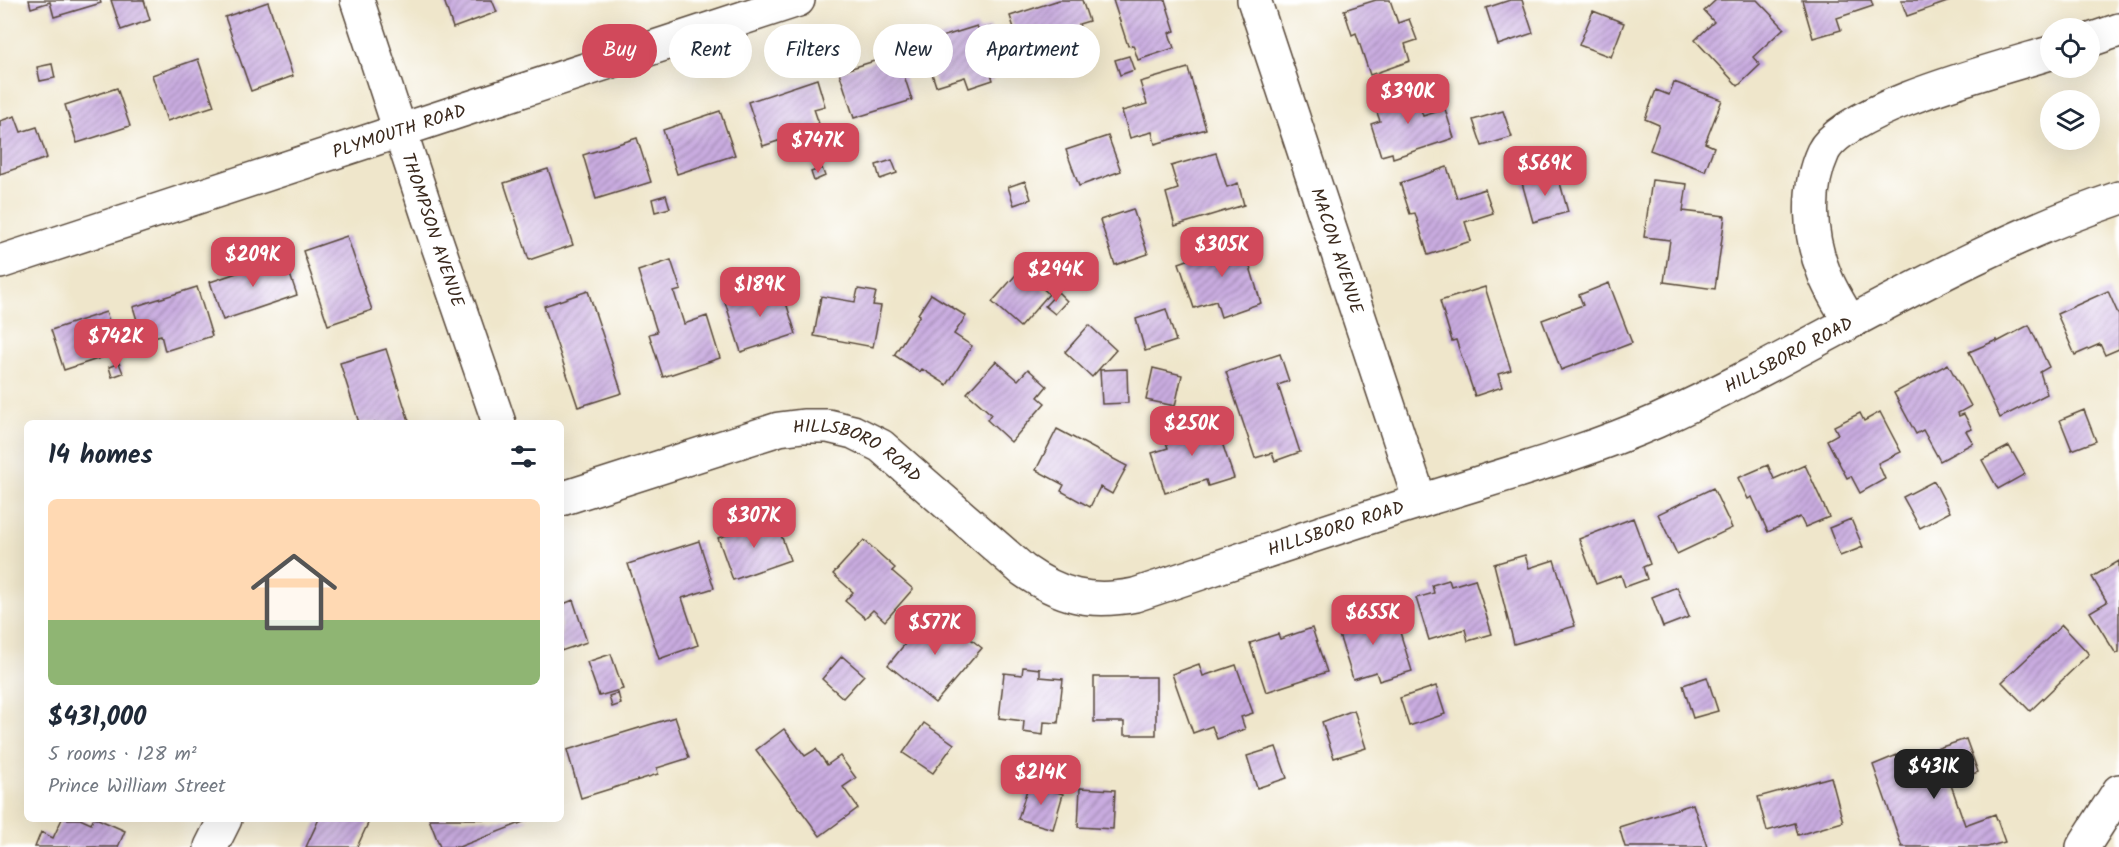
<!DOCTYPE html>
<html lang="en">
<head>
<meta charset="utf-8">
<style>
  :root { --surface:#fff; --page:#f2f2f3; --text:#1f2937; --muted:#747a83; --line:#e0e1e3; --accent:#d1495b }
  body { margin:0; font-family:Kalam,sans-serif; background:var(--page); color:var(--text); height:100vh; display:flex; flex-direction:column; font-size:22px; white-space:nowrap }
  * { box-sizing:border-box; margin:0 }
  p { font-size:20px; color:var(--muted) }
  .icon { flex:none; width:33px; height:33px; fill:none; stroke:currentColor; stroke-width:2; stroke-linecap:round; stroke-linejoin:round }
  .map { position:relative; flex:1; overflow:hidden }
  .side { position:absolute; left:24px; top:420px; width:540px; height:402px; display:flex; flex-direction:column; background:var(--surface); border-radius:9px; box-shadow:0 6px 24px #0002 }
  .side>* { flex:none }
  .guide { position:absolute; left:582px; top:24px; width:570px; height:54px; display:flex; gap:12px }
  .controls { position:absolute; left:2040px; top:18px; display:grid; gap:12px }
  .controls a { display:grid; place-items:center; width:60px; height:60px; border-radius:50%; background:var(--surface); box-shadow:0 6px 24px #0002; font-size:30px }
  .price { position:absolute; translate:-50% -51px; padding:0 14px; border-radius:12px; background:var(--accent); color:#fff; font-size:20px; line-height:39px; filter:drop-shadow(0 2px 3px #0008) }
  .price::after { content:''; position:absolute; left:50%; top:36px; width:18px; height:14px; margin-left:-9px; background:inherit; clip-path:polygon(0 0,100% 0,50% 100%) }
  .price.selected { background:#222; color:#fff }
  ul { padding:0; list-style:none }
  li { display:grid; align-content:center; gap:12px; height:318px; padding:0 24px }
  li+li { border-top:2px solid var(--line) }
  li span { display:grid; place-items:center; height:186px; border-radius:9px; color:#555 }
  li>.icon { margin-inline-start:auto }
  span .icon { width:108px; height:108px; fill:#fffc; stroke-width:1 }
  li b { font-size:26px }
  h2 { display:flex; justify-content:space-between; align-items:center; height:72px; padding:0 24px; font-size:26px }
  .chip { padding:0 21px; border-radius:27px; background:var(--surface); box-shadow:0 6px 24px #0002; font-size:21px; line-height:54px }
  .chip.selected { background:var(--accent); color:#fff }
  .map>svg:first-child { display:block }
  .building { fill:url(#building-hatch) }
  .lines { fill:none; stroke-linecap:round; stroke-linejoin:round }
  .minor-casing { stroke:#564638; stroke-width:36 }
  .minor { stroke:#fff; stroke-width:33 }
  .labels { text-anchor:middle; stroke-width:6; stroke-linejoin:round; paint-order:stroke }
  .street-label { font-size:18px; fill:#3b2a1e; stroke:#fff }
</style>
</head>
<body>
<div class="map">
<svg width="2119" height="847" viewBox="0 0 2119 847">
  <defs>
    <pattern id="building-hatch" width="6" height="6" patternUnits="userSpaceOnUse" patternTransform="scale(1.5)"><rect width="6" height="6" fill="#c9ace0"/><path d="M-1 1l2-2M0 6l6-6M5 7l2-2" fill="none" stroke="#a48cb5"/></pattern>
  </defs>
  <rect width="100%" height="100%" fill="#fff"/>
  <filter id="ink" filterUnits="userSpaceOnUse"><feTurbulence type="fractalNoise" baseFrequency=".0167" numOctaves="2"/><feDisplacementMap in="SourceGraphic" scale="12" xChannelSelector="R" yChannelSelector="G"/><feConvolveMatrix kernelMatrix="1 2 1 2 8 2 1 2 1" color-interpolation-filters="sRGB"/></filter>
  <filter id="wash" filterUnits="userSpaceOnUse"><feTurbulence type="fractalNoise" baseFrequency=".008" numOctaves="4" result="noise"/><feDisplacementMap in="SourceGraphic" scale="24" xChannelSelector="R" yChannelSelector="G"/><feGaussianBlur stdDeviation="1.35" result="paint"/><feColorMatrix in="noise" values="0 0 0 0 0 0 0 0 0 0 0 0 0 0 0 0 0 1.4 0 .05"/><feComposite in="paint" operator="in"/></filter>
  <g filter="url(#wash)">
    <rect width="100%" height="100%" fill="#efe6cb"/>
    <g id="blocks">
      <path class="building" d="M29 0H100L101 3 54 17 50 2 31 8Z
        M111 0H144L150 20 121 30Z
        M444 0H492L497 12 453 28Z
        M1059 0H1082L1089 21 1079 24 1084 41 1025 61 1010 16Z
        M1113 0H1165L1175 31 1169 33 1174 48 1138 60 1133 45 1128 46Z
        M1376 0H1390L1398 23 1409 19 1417 40 1405 44 1410 61 1370 75 1356 33 1352 35 1344 10Z
        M1510 0H1522L1533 33 1498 45 1486 8Z
        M1716 0H1757L1784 28 1753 57 1760 65 1738 86 1695 40 1714 22 1704 11Z
        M1802 0H1871L1873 6 1837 18 1841 30 1813 38Z
        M1901 0H1953L1907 16Z
        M268 2 293 76 251 91 225 17Z
        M1593 11 1624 23 1611 57 1579 45Z
        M977 26 979 31 990 27 999 55 986 59 993 80 969 88 965 77 936 86 922 43Z
        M897 54 912 100 854 118 839 72Z
        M1129 56 1134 70 1120 75 1115 60Z
        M198 59 214 106 167 121 152 75Z
        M52 64 55 78 40 81 37 67Z
        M1188 68 1206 129 1155 144 1152 132 1130 138 1122 111 1147 104 1140 82Z
        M817 79 825 106 814 109 820 127 763 146 748 102Z
        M1674 82 1722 100 1705 143 1714 147 1705 171 1650 150 1659 125 1645 119 1656 90 1669 95Z
        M117 88 130 126 77 143 65 105Z
        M1414 88 1423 116 1445 109 1454 138 1393 158 1392 153 1381 156 1371 124 1380 121 1373 101Z
        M720 111 735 155 677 174 663 130Z
        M1503 111 1512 137 1482 146 1473 120Z
        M15 116 21 132 37 127 47 158 0 174V121Z
        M1108 136 1121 171 1079 186 1066 150Z
        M637 138 651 182 596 199 583 155Z
        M1216 153 1227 187 1238 183 1244 205 1175 226 1166 193 1178 189 1171 166Z
        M892 160 897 173 880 179 876 165Z
        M1447 167 1457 198 1485 189 1493 213 1465 222 1471 241 1428 255 1415 213 1410 214 1400 183Z
        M822 168 825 176 814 181 811 172Z
        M548 169 573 245 529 260 504 183Z
        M1557 172 1568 212 1533 222 1522 183Z
        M1652 180 1687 184 1683 211 1725 216 1715 289 1664 282 1670 240 1644 237Z
        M1025 181 1031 199 1014 205 1008 187Z
        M666 195 670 208 655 212 652 199Z
        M1133 209 1148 254 1115 265 1100 220Z
        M347 236 372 310 328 325 303 251Z
        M1241 237 1261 303 1221 317 1216 301 1194 308 1179 263 1199 256 1198 251Z
        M284 257 297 295 223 320 210 282Z
        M671 260 681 290 674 292 684 324 707 316 720 358 663 377 649 334 657 332 638 271Z
        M1021 269 1049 294 1020 327 992 302Z
        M1609 283 1632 343 1561 370 1542 320 1583 305 1579 295Z
        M780 284 796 334 741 352 725 302Z
        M197 287 212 336 165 351 161 335 143 340 133 307Z
        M1485 287 1511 370 1498 374 1502 387 1475 396 1456 340 1452 341 1440 301Z
        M858 289 876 292 873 305 881 306 873 347 814 336 821 296 855 302Z
        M588 291 622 393 578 407 544 306Z
        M2108 291 2119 316V349L2105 355 2100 344 2075 355 2057 314Z
        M1058 292 1067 301 1055 314 1045 306Z
        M931 294 966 316 954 334 972 346 947 385 922 369 920 372 894 355 920 315 918 314Z
        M1166 309 1176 341 1145 351 1136 319Z
        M106 312 119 352 64 370 51 330Z
        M1089 325 1116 350 1092 377 1065 352Z
        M2029 325 2049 367 2040 372 2047 394 2000 418 1969 352 1997 340V342Z
        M386 349 409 421 403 423H359L340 363Z
        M1280 354 1289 381 1278 385 1300 452 1275 461 1272 453 1255 458 1226 372Z
        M996 361 1018 380 1028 369 1047 386 1038 397 1045 403 1011 442 987 420 991 414 967 393Z
        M119 363 123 373 112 377 109 367Z
        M1948 364 1971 406 1958 413 1959 416 1964 414 1972 429 1966 431 1973 443 1940 461 1923 430 1916 434 1894 393Z
        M1153 368 1182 375 1175 406 1146 400Z
        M1127 369 1128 403 1102 404 1100 370Z
        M2084 410 2096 441 2072 450 2060 420Z
        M1880 412 1901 452 1878 463 1885 479 1860 493 1851 476 1847 478 1827 440 1838 434 1834 426 1860 413 1864 421Z
        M1203 417 1208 434 1218 431 1234 478 1208 486 1206 480 1165 493 1152 453 1168 448 1162 431Z
        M1057 429 1127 466 1112 494 1100 487 1090 507 1061 491 1064 485 1036 470Z
        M2009 446 2025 474 1998 489 1982 460Z
        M1768 465 1774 479 1805 465 1829 517 1805 527 1800 517 1768 532 1752 497 1748 499 1738 478Z
        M1934 481 1950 512 1920 528 1903 497Z
        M1713 488 1732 528 1677 554 1658 514Z
        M775 518 790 560 733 580 718 538Z
        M1633 518 1650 564 1643 567 1647 579 1625 587 1621 575 1596 584 1579 539Z
        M1851 519 1863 547 1840 556 1829 528Z
        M864 540 895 568 892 571 913 589 885 621 873 610 865 618 845 601 853 592 833 574Z
        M699 541 714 588 682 598 698 645 659 659 628 564Z
        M1525 555 1529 568 1554 560 1575 626 1514 644 1494 564Z
        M2119 561V652L2116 654 2090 612 2107 602 2092 577Z
        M1475 579 1492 634 1468 641 1465 629 1429 640 1416 598 1434 593 1432 585 1449 580 1451 586Z
        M1677 587 1689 617 1663 627 1652 597Z
        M573 600 587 642 561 651V605Z
        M933 609 982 648 935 703 888 665Z
        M1365 609 1370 624 1395 616 1412 671 1379 681 1376 672 1353 679 1334 619Z
        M2062 625 2089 654 2030 711 2002 682Z
        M1312 628 1327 672 1266 692 1250 643 1278 634 1280 639Z
        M611 654 623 689 599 696 587 662Z
        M842 656 864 675 843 698 822 679Z
        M1199 664 1203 676 1236 665 1253 713 1241 717 1245 729 1217 739 1212 726 1193 733 1172 674Z
        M1023 667 1040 669V677L1063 679 1058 723 1044 722 1043 735 1023 732 1024 721 999 718 1004 673 1022 675Z
        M1094 677H1156V735H1124V722H1094Z
        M1707 677 1718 711 1693 718 1683 685Z
        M1436 686 1445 714 1409 726 1400 698Z
        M618 693 621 704 612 707 609 696Z
        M1354 710 1366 748 1334 758 1322 722Z
        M675 717 689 758 657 768 658 774 581 798 567 750Z
        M924 723 954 744 933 773 903 753Z
        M784 729 805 756 816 749 827 765 840 756 856 778 843 787 858 808 820 836 756 750Z
        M1966 739 1978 772 1950 782 1965 825 1995 814 2005 842 1987 847H1902L1873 765 1897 755 1899 761Z
        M1276 747 1287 778 1257 788 1247 756Z
        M1831 777 1843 822 1798 835 1795 823 1767 831 1758 797Z
        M1029 783 1063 794 1053 829 1018 819Z
        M1080 788 1115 790 1113 829 1078 827Z
        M1693 804 1707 847H1625L1619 827Z
        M62 819H80L91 824 93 819H98L125 831 118 847H35L41 832 53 838Z
        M319 819H370L357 847H306Z
        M429 819H531L459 847H440Z"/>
    </g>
  </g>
  <g filter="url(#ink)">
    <use href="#blocks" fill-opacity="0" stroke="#564638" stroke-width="1.5"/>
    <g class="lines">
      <defs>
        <g id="minor">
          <path id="s1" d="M357 0 436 240 499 423"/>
          <path id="s2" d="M1254 0 1420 501"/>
          <path d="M2090 40 2119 30"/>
          <path id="s3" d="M0 262 798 0"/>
          <path d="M1850 322C1841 306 1830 290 1824 273 1809 236 1806 189 1823 152 1844 108 2002 68 2050 53"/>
          <path id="s4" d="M561 499 779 429 803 426H828L853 432 881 446 1023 570C1060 596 1090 604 1135 595 1231 563 1327 530 1424 500 1502 475 1582 454 1657 421 1813 350 1956 253 2119 198"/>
          <path d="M211 847 225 819"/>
          <path d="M2083 847 2119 791"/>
        </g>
      </defs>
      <use href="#minor" class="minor-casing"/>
      <use href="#minor" class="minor"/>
    </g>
  </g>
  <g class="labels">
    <g class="street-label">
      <text dy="6" stroke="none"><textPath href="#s3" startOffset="420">PLYMOUTH ROAD</textPath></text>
      <text dy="6" stroke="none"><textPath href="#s1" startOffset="242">THOMPSON AVENUE</textPath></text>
      <text dy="6" stroke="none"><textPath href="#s2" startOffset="264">MACON AVENUE</textPath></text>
      <text dy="6" stroke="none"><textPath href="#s4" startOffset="1340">HILLSBORO ROAD</textPath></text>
      <text dy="6" stroke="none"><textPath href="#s4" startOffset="314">HILLSBORO ROAD</textPath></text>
      <text dy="6" stroke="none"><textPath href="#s4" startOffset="854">HILLSBORO ROAD</textPath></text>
    </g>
  </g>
</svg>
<div class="controls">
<a><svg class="icon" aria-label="locate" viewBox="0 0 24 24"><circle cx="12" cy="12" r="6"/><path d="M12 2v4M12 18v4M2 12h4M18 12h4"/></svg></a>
<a><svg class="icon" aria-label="layers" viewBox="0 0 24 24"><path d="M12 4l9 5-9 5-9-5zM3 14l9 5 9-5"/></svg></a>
</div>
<b class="price" style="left:1408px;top:125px">$390K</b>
<b class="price" style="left:818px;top:174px">$747K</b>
<b class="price" style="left:1545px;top:197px">$569K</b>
<b class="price" style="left:1222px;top:278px">$305K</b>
<b class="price" style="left:253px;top:288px">$209K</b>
<b class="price" style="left:1056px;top:303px">$294K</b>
<b class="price" style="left:760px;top:318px">$189K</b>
<b class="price" style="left:116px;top:370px">$742K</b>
<b class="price" style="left:1192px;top:457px">$250K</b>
<b class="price" style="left:754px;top:549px">$307K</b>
<b class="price" style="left:1373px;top:646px">$655K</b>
<b class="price" style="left:935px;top:656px">$577K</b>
<b class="price selected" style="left:1934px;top:800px">$431K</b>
<b class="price" style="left:1041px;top:806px">$214K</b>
<div class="guide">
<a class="chip selected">Buy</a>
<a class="chip">Rent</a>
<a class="chip">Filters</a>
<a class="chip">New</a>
<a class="chip">Apartment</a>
</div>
<section class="side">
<h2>14 homes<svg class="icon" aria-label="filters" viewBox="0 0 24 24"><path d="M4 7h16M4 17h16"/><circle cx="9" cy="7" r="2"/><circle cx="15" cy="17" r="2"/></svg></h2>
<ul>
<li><span style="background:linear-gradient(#ffd9b3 65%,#8fb573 0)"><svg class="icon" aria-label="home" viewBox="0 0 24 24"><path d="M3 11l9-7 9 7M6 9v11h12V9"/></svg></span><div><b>$431,000</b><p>5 rooms · 128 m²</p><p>Prince William Street</p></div></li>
</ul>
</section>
</div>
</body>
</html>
